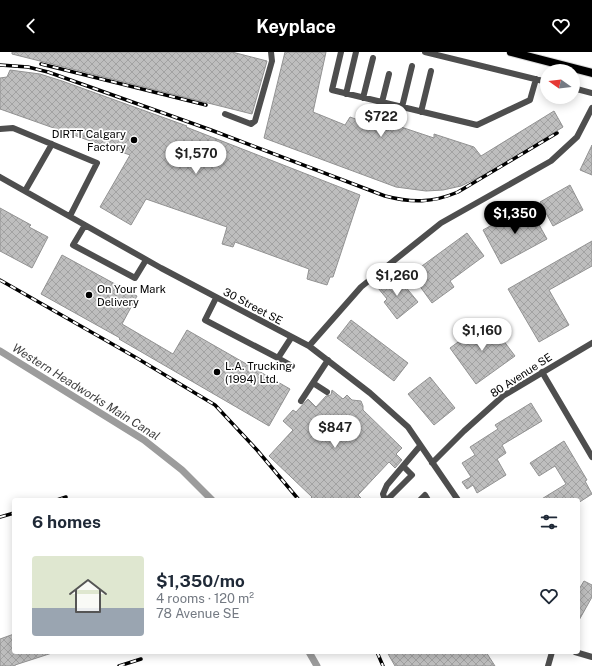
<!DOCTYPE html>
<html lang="en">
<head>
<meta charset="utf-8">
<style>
  :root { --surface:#fff; --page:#f2f2f3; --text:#1f2937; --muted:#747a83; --accent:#000 }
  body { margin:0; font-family:"Public Sans",sans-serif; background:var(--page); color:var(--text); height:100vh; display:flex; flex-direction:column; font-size:15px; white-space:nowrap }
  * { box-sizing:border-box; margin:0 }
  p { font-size:13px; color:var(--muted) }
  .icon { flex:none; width:22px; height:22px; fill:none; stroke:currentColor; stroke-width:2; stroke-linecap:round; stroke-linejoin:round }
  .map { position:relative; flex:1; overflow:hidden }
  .details { position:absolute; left:12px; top:446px; width:568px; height:156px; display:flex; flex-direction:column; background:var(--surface); border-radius:4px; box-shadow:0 2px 10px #0003 }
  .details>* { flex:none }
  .needle { width:26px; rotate:284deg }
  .buttons { position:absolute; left:540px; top:12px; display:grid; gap:8px }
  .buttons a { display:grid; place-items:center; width:40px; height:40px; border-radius:50%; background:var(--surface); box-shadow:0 2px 10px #0003; font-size:20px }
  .price { position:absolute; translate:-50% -34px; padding:0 9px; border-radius:14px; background:#fff; color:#222; font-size:13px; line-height:26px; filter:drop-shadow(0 1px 2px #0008) }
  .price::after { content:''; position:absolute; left:50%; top:24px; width:12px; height:9px; margin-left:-6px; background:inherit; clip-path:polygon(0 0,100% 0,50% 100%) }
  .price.current { background:var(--accent); color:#fff }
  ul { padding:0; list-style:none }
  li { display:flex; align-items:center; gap:12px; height:100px; padding:0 20px }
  li span { display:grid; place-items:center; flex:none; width:112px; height:80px; border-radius:4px; color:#555 }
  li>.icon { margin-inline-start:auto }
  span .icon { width:48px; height:48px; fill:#fffc; stroke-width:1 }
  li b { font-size:17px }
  h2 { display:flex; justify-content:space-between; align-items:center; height:48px; padding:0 20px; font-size:17px }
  header { display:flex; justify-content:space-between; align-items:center; height:52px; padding:0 20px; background:var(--accent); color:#fff; font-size:18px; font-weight:700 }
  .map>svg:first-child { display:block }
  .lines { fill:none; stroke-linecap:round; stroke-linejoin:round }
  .canal { stroke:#9c9c9c; stroke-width:7 }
  .building { fill:url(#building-cross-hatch); stroke:#929292 }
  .major-casing { stroke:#dbdbdb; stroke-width:10 }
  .minor { stroke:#4e4e4e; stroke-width:6 }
  .major { stroke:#000; stroke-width:8 }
  .rail-casing { stroke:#000; stroke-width:3.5 }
  .rail { stroke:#fff; stroke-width:2; stroke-dasharray:6; stroke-linecap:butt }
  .poi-dot { fill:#000; stroke:#fff; stroke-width:1.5 }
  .labels { text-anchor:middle; stroke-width:3.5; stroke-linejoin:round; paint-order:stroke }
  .poi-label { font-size:11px; fill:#000; stroke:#fff; text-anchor:start }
  .street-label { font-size:11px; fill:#000; stroke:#fff }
  .water-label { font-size:12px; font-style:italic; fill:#3d3d3d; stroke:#fff }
</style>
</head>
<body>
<header><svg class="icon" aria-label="back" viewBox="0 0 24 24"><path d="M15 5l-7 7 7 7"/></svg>Keyplace<svg class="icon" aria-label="heart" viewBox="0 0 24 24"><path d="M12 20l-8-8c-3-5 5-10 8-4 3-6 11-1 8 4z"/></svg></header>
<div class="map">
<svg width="592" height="614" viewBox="0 0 592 614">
  <defs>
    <pattern id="building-cross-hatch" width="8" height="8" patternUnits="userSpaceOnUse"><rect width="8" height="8" fill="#bebebe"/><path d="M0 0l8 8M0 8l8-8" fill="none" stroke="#a2a2a2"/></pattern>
  </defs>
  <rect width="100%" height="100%" fill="#fff"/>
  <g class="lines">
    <path class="canal" d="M0 299 144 388 182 418 212 448
      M309 600 317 614"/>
  </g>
  <path class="building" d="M12 0H232L267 9 252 62 12 2Z
    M285 0H326L313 60 345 73 350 65 388 79 392 72 434 86V82L474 95 481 104 554 59 563 75 492 119 461 134 443 138 426 139 396 135 264 86Z
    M10 18 40 22 62 29 187 74 186 75 360 143 333 225H330L327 233 307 227 309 217 235 190 233 195 222 192 227 175 146 147 131 173 100 155 130 103 0 57V26L7 25Z
    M592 93V123L580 118Z
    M570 133 583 158 553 174 540 150Z
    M528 153 547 187 501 212 483 178Z
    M0 156 31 173 29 175 48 185 32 216 0 199Z
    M467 181 484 204 450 229 454 235 432 251 411 222Z
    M592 189V214L549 238 569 273 539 290 508 237Z
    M62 203 137 244 122 272 173 302 187 278 290 337 269 374 119 287 120 286 41 242Z
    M395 222 418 250 397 267 384 250 387 247 378 236Z
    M351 268 408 311 394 329 337 286Z
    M488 268 515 304 476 332 450 296Z
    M430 325 455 356 434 373 408 342Z
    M332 338 343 347 347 343 352 348 361 349 363 354V358L402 396 396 402 402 408 395 416 389 410 358 443 363 448H309L312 445 269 404 293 378 283 369 293 358 296 360 308 347 316 355 326 344 331 343Z
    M531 351 542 369 502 393 506 401 497 407 506 423 477 441 473 433 467 437 462 430 471 425 462 411 475 403 470 395 498 377 495 373Z
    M564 389 587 428 585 429 592 442 578 451V448H540L566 432 555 414 539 424 530 411Z
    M584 529 592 533V545L578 570V539Z
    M14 582V600L52 601 15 613V614H0V587Z
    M387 600H408L409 602 413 600H486L495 614H395Z"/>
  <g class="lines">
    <defs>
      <path id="major" d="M511 0 592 21"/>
    </defs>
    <use href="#major" class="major-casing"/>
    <path class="minor" d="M341 0 332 38 477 73 530 48 536 27
      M425 0 547 30
      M573 36 592 41
      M346 42 356 0
      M363 46 373 6
      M382 50 389 22
      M402 55 412 14
      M421 60 431 19
      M225 62 251 72 255 69 272 9 271 0
      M0 77 13 76 97 111 70 164
      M0 125 161 216 309 294 370 341 408 375 458 448
      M25 139 52 92
      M85 173 73 193 135 226 146 208
      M216 246 205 268 278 306 291 286
      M309 294 361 235 441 171 551 109 577 85 592 56
      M278 306 292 314
      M542 320 592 405
      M313 331 327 340
      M301 349 328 308
      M432 411 464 379 503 344 592 291
      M385 448 383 442 387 433 420 394
      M387 448 412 423 403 414
      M420 448 425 443 428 448
      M575 600 592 605
      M548 614 552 600"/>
    <use href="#major" class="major"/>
    <defs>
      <path id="rail" d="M41 12 206 53
        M0 13 28 15 48 20 211 78 385 144C412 151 432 151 458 140L557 81
        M0 228 135 305 215 353 257 398 299 448
        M57 448 66 445
        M0 465 14 461
        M377 600 383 614
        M119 614 141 607"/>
    </defs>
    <use href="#rail" class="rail-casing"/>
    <use href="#rail" class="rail"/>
  </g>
  <g class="poi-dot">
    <circle cx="134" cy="88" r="4"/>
    <circle cx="89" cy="243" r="4"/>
    <circle cx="217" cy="320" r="4"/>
  </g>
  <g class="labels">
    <g class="poi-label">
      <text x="126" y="86" text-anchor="end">DIRTT Calgary<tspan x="126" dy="13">Factory</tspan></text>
      <text x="97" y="241">On Your Mark<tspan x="97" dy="13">Delivery</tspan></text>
      <text x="225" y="318">L.A. Trucking<tspan x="225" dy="13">(1994) Ltd.</tspan></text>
    </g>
    <g class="street-label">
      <text transform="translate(253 254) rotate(28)" y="4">30 Street SE</text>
      <text transform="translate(521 323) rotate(-33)" y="4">80 Avenue SE</text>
    </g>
    <g class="water-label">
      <text transform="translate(86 340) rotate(32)" y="4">Western Headworks Main Canal</text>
    </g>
  </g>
</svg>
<div class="buttons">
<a><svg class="needle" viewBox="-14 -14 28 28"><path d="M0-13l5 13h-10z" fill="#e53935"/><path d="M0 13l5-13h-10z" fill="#747a83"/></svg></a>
</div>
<b class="price" style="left:381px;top:86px">$722</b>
<b class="price" style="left:196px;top:123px">$1,570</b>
<b class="price current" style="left:515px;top:183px">$1,350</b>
<b class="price" style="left:397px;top:245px">$1,260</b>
<b class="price" style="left:482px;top:300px">$1,160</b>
<b class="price" style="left:335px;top:397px">$847</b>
<section class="details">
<h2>6 homes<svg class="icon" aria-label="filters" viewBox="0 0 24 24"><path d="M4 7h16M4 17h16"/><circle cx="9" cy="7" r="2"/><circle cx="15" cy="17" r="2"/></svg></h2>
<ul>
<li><span style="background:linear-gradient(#dfe7d0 65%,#9aa5b1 0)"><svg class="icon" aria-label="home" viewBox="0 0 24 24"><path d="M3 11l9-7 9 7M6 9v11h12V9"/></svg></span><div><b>$1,350/mo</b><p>4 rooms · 120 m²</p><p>78 Avenue SE</p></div><svg class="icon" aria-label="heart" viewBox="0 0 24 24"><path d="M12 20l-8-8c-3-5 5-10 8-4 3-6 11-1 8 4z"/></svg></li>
</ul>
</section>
</div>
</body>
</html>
